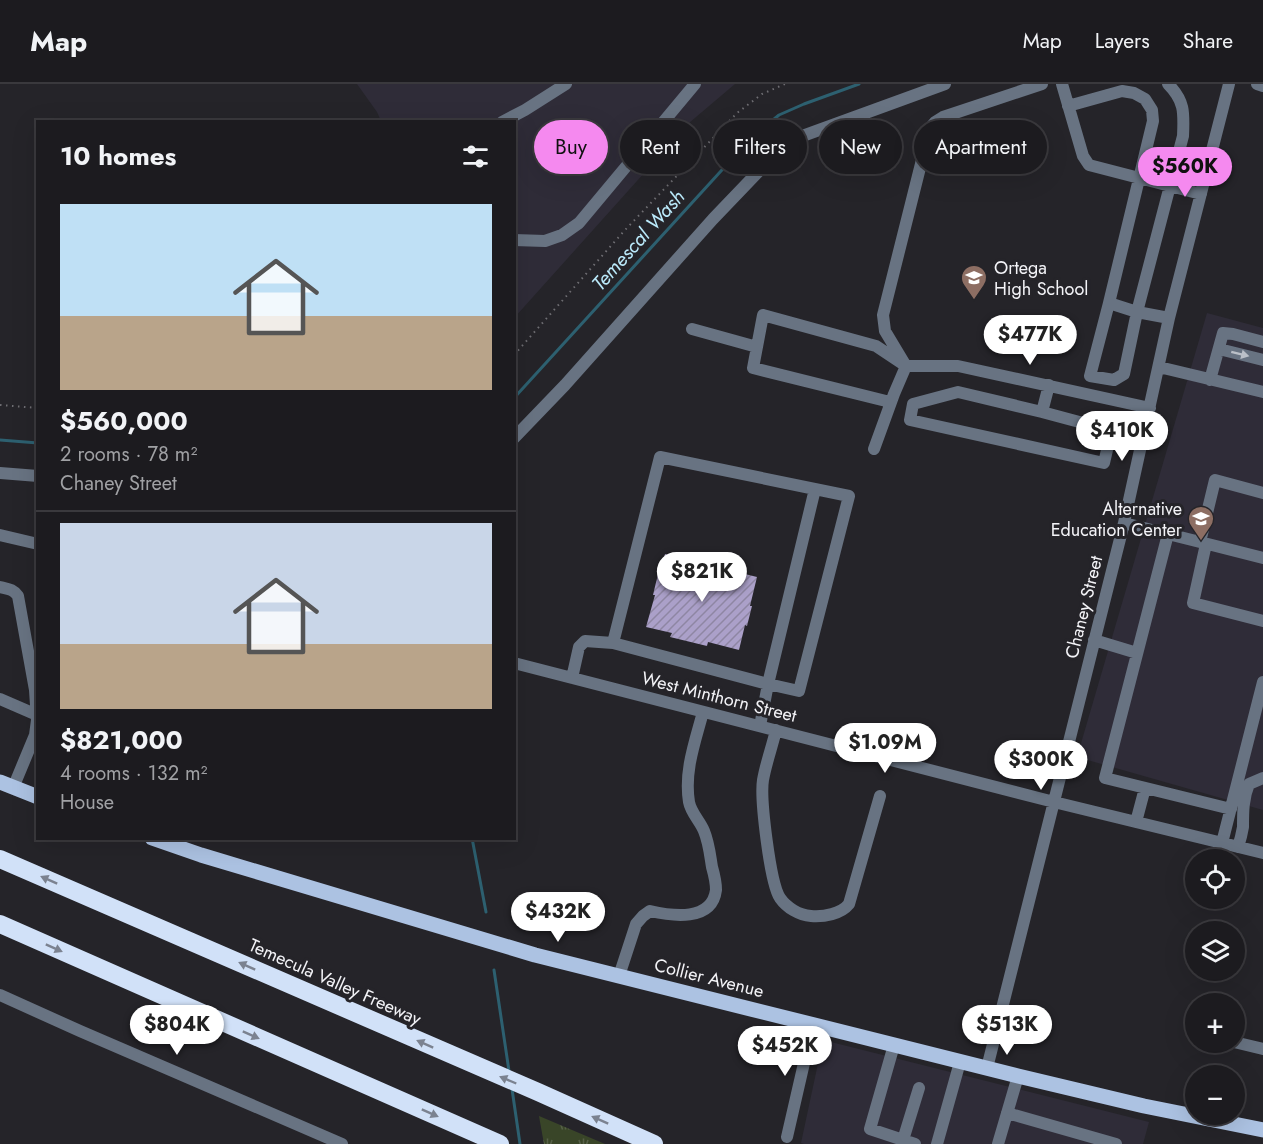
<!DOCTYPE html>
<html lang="en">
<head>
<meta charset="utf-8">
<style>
  :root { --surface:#1c1b1f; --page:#252428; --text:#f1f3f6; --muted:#a0a1a4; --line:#3a393d; --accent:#f589ef }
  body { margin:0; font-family:Jost,sans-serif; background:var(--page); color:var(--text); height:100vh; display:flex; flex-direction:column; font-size:22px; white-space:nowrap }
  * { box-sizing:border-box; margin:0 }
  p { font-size:20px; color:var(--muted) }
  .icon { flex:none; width:33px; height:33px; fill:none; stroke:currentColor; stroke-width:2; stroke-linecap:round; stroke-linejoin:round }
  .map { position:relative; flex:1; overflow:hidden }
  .sheet { position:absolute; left:36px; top:36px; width:480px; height:720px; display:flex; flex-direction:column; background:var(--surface); border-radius:0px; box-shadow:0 6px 24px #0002,0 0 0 2px var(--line) }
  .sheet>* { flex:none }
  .hud { position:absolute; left:534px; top:36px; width:570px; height:54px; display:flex; gap:12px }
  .controls { position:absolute; left:1185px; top:765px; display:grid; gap:12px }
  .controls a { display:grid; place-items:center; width:60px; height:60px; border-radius:50%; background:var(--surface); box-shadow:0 6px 24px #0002,0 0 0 2px var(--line); font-size:30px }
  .price { position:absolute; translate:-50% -51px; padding:0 14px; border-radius:21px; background:#fff; color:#222; font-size:20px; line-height:39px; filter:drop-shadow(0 2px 3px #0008) }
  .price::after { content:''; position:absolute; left:50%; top:36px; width:18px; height:14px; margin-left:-9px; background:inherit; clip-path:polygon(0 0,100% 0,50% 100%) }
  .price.on { background:var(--accent); color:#111 }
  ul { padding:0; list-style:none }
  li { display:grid; align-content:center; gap:12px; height:318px; padding:0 24px }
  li+li { border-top:2px solid var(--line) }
  li span { display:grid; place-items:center; height:186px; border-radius:0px; color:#555 }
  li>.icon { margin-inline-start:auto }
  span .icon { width:108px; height:108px; fill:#fffc; stroke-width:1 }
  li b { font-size:26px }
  h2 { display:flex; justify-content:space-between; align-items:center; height:72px; padding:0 24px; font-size:26px }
  .tag { padding:0 21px; border-radius:27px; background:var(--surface); box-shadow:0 6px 24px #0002,0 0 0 2px var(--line); font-size:21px; line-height:54px }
  .tag.on { background:var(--accent); color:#111 }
  header { display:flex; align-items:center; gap:36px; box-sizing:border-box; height:84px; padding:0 30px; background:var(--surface); border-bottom:2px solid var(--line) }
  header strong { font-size:28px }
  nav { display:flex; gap:33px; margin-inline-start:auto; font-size:21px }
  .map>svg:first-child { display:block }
  .built { fill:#2f2c38 }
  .grass { fill:url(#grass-tufts) }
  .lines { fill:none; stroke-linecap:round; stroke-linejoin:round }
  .stream { stroke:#2d6070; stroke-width:3 }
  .building { fill:url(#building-hatch) }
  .path { stroke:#6f6e73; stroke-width:2; stroke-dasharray:1.5 4.5; stroke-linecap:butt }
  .minor { stroke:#687382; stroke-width:12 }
  .major { stroke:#acc2e2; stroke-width:15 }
  .highway { stroke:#d1e1f8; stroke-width:18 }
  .oneway { fill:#bbc0c8 }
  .oneway2 { fill:#7b8290 }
  .labels { text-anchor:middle; stroke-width:6; stroke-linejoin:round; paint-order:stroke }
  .poi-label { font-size:18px; fill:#f3f3f7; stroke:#252429; text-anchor:start }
  .street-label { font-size:18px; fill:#f3f3f7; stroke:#252429 }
  .water-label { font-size:20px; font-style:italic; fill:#bbeafb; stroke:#252429 }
</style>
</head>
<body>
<header>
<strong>Map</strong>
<nav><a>Map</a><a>Layers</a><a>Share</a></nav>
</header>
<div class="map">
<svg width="1263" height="1060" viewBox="0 0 1263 1060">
  <defs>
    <pattern id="grass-tufts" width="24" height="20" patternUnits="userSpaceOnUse" patternTransform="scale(1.5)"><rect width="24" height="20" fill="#394528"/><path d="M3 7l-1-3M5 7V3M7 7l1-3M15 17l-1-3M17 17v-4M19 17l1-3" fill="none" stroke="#566048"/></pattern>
    <pattern id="building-hatch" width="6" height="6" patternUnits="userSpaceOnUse" patternTransform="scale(1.5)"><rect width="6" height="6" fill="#aba0c9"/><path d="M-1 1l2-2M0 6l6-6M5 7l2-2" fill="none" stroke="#8e86a3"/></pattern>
  </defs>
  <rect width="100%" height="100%" fill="#252429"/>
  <path class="built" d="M357 0H735L689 39 515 233 514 38 381 37 377 28Z
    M1207 229 1263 244V726L1077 673Z
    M823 956 1149 1038 1143 1060H804L801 1059Z"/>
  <path class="grass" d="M539 1032 605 1060H544Z"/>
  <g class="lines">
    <path class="stream" d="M514 314 752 53 779 31 804 20 859 0
      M0 356 38 359
      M472 754 486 828
      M494 886 509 987
      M512 1005 520 1060"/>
  </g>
  <path class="building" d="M665 470 757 493 750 522H752L747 542 745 541 739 566 708 558 707 562 670 553 672 549 646 543 655 511H653L658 490 660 491Z"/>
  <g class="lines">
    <path class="path" d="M514 271 625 146 737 29 762 10 785 0
      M0 321 38 324"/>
    <path class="minor" d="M1062 0 1083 72 1089 81 1201 110
      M1257 0 1263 2
      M1068 22 1122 7 1134 9 1145 15 1152 26 1153 37 1109 219 1137 228 1169 234
      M502 38 525 26 566 0
      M514 156 545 157 562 151 579 139 695 0
      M1109 219 1090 292 1114 296 1124 290 1137 228 1183 52C1184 29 1185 17 1168 0
      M692 245 757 263
      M1218 267 1223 266 1263 276
      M906 282 885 247 883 231 930 44 935 38 943 33 1042 0
      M906 282H958L1150 324
      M1159 283 1263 308
      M1210 296 1223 249 1233 250 1263 258
      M890 318 753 284 763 231 876 262 903 280
      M1042 328 1098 343 1110 353 1104 379 910 336 913 320 958 308 1042 328 1049 301
      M514 354 565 301 713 135 780 65 797 54 945 0
      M874 365 894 310 906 282
      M0 389 38 392
      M1124 439 1200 458 1215 396 1263 409
      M1168 450 1105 694 1231 725
      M0 451 38 460
      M1200 458 1263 474
      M1206 460 1193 519 1263 537
      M0 503C8 505 13 505 18 512L35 606 37 636 35 651 13 704
      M1094 556 1137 569
      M613 559 660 373 849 412 799 607 768 600 760 642
      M514 579 1054 718 1263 769
      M572 594 579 563 585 557 613 559 768 600 815 405
      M0 615 37 631
      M776 646C772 663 766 679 763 696 760 714 770 799 780 814 787 824 799 831 811 832 824 833 841 830 849 820L880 712
      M1136 738 1145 704
      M1222 759 1263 598
      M1238 763C1240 757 1242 749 1243 743 1243 728 1243 714 1249 700L1263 694
      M619 892 636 840 643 832 650 827C672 832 712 838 716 806 716 799 714 790 712 783 710 771 709 759 704 747 700 737 691 729 689 718 684 687 695 658 703 628
      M0 911 80 947 342 1060
      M1234 958 1263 965
      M894 961 870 1045 915 1060
      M987 984 1124 439 1169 234 1229 0
      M1007 1029 1116 1060
      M787 1053 813 940
      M903 1056 919 1004
      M937 1060 960 978
      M998 1060 1018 992"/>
    <path class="major" d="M0 698 38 713
      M152 754 201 771 535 871 1018 992 1144 1022 1263 1046"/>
    <path class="highway" d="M0 775 538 1008 654 1060
      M0 840 500 1060"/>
  </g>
  <defs><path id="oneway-solid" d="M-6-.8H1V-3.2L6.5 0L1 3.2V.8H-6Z" transform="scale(1.5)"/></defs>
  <use class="oneway" href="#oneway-solid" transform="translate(1240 270) rotate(14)"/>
  <g class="oneway2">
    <use href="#oneway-solid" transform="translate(49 796) rotate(-156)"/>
    <use href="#oneway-solid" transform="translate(54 864) rotate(24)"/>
    <use href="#oneway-solid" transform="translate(247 882) rotate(-156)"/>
    <use href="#oneway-solid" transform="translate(251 951) rotate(24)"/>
    <use href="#oneway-solid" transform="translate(425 960) rotate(-156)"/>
    <use href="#oneway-solid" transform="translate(508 996) rotate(-157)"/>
    <use href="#oneway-solid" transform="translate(430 1029) rotate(24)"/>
    <use href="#oneway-solid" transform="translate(600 1036) rotate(-156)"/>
  </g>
  <defs>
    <symbol id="school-pin" viewBox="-11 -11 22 30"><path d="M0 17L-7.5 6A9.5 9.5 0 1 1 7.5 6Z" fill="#8d6e63" stroke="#252429"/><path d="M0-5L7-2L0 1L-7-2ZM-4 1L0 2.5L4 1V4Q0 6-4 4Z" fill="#fff"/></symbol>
  </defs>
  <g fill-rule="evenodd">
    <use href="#school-pin" x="959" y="179" width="30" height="40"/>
    <use href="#school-pin" x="1186" y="420" width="30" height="40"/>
  </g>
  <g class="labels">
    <g class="poi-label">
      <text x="994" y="190">Ortega<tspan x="994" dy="21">High School</tspan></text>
      <text x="1182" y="431" text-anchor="end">Alternative<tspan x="1182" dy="21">Education Center</tspan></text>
    </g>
    <g class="street-label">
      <text transform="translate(1084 523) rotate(-76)" y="6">Chaney Street</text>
      <text transform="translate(719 613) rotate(14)" y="6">West Minthorn Street</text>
      <text transform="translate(709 894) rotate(14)" y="6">Collier Avenue</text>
      <text transform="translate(335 898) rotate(24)" y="6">Temecula Valley Freeway</text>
    </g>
    <g class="water-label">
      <text transform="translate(638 156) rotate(-48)" y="7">Temescal Wash</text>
    </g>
  </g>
</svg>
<div class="controls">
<a><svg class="icon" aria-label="locate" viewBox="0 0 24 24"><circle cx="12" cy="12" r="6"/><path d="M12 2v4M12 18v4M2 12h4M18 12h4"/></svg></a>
<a><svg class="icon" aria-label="layers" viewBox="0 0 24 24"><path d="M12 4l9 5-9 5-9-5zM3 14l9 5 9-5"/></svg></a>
<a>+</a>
<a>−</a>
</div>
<b class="price on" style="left:1185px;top:114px">$560K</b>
<b class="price" style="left:1030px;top:282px">$477K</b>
<b class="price" style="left:1122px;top:378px">$410K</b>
<b class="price" style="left:702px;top:519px">$821K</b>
<b class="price" style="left:885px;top:690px">$1.09M</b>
<b class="price" style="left:1041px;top:707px">$300K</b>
<b class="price" style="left:558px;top:859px">$432K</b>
<b class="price" style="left:177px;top:972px">$804K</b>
<b class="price" style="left:1007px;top:972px">$513K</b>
<b class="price" style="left:785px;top:993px">$452K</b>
<div class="hud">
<a class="tag on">Buy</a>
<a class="tag">Rent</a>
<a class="tag">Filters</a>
<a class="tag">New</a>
<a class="tag">Apartment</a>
</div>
<section class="sheet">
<h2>10 homes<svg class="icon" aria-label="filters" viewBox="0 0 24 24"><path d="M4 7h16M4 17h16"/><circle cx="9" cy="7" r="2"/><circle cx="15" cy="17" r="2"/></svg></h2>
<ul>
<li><span style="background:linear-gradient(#bfe0f5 60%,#b9a48a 0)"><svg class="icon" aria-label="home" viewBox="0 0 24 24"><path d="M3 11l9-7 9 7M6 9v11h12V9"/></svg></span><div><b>$560,000</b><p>2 rooms · 78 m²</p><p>Chaney Street</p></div></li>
<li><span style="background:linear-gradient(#c9d6e8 65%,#b9a48a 0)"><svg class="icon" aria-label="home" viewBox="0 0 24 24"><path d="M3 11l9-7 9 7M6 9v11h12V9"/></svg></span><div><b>$821,000</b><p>4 rooms · 132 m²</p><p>House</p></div></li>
</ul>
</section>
</div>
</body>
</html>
